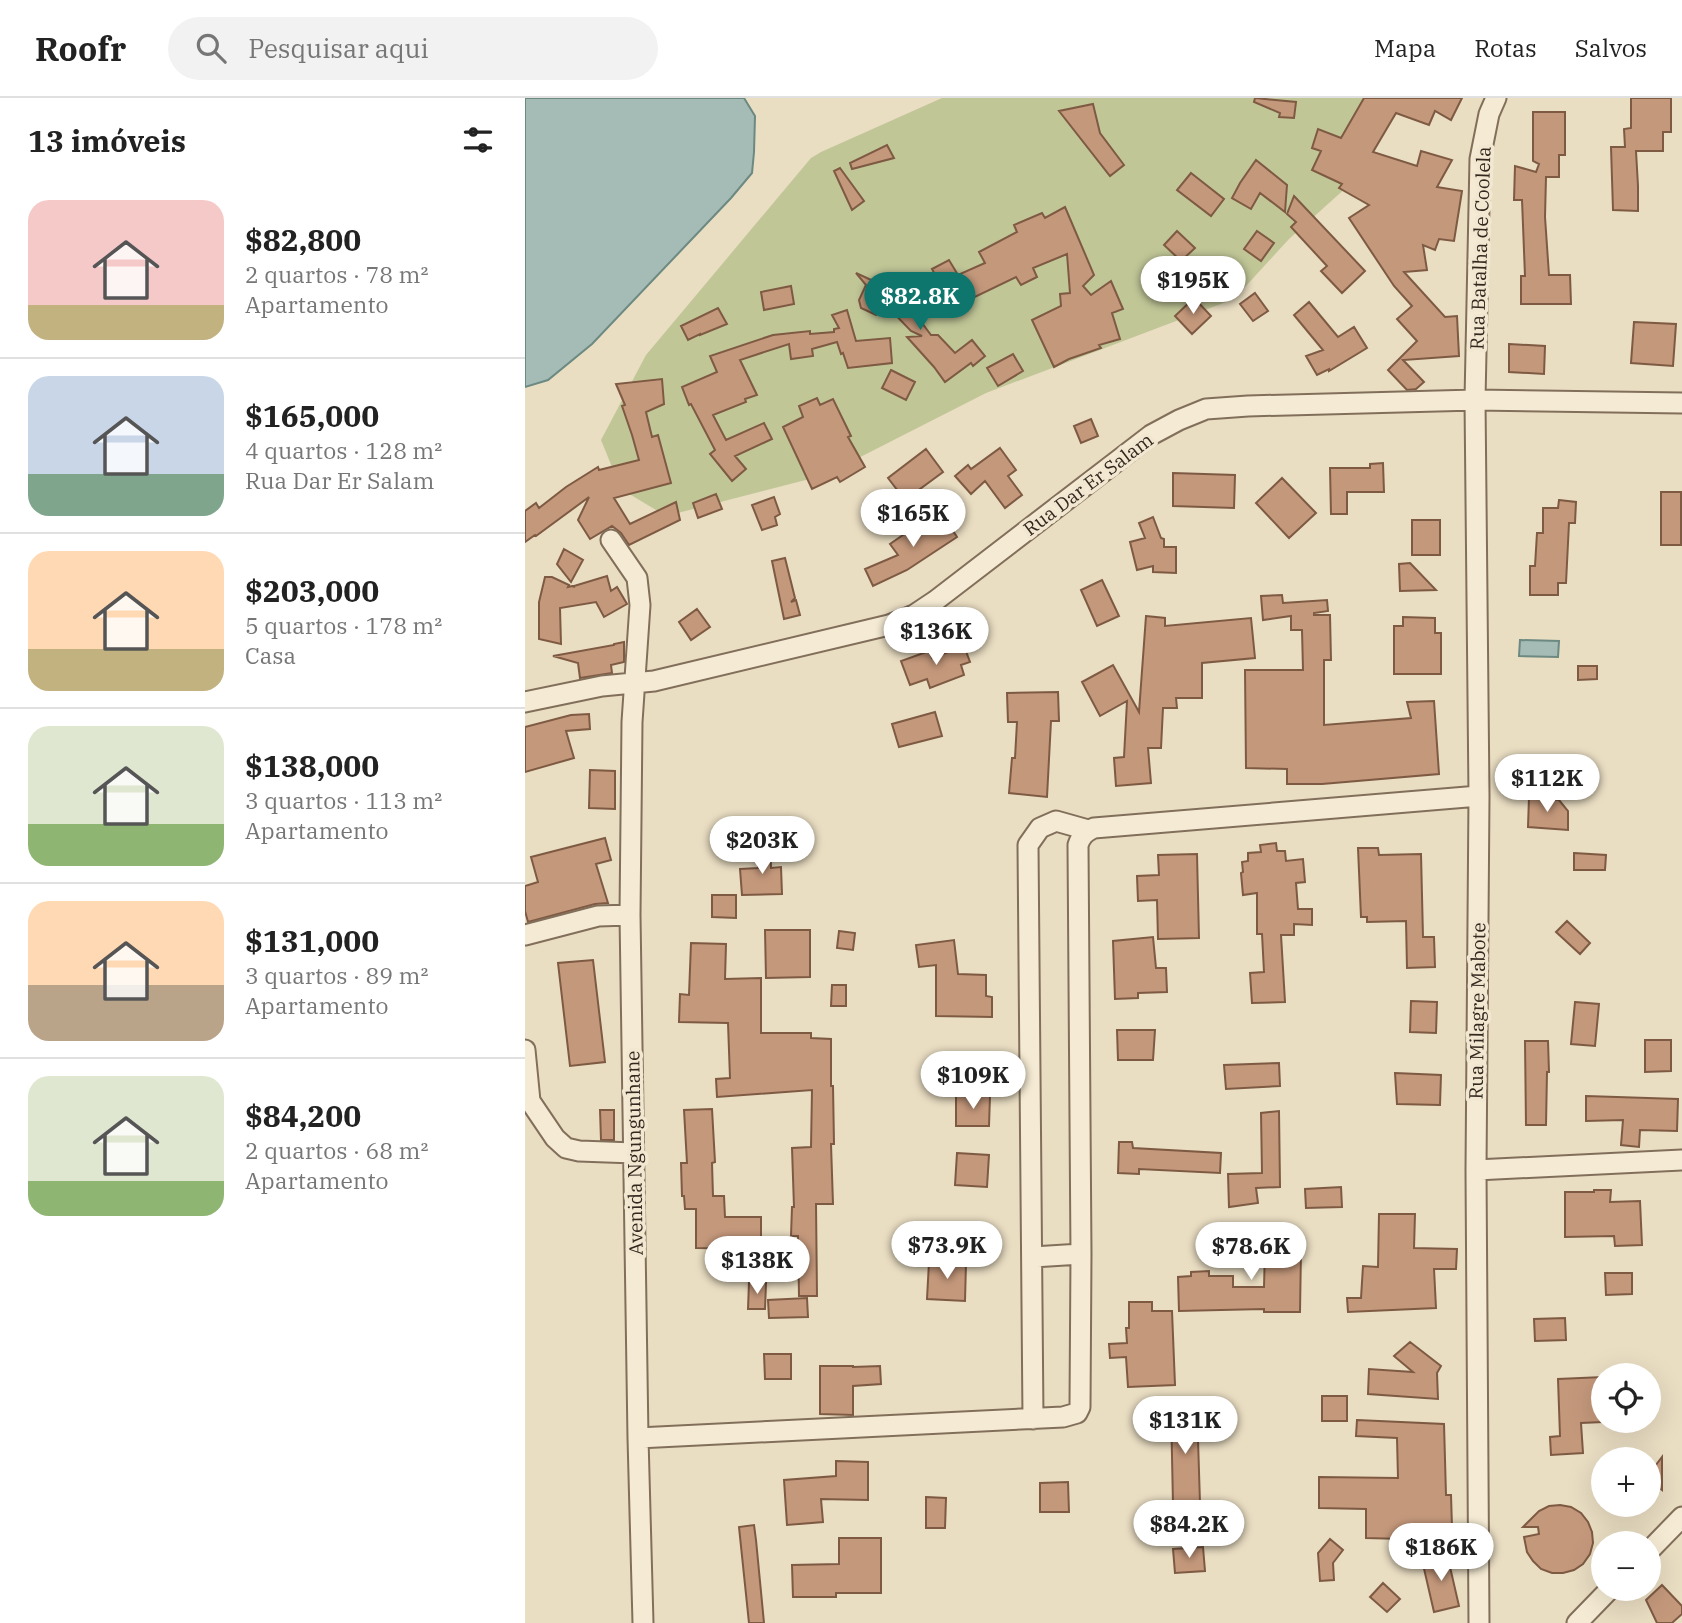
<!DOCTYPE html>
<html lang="pt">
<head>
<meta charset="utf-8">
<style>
  :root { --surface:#fff; --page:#f2f2f2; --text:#222; --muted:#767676; --line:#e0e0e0; --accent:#0f766e }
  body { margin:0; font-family:"IBM Plex Serif",serif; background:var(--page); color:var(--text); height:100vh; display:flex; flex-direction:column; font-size:26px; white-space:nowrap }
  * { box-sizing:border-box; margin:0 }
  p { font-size:23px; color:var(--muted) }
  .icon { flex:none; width:38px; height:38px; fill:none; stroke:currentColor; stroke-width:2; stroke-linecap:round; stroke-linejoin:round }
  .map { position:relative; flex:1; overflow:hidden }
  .details { display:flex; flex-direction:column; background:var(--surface); width:525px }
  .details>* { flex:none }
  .tools { position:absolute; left:1066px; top:1265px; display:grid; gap:14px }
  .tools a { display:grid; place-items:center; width:70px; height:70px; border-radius:50%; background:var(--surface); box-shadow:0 7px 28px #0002; font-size:35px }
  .price { position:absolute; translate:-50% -60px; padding:0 16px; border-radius:24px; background:#fff; color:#222; font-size:23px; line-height:46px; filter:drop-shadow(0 2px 4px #0008) }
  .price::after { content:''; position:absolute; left:50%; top:42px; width:21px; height:16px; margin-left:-10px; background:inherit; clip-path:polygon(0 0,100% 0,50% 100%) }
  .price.current { background:var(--accent); color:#fff }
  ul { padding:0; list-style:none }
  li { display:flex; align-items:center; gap:21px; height:175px; padding:0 28px }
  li+li { border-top:2px solid var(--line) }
  li span { display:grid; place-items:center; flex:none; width:196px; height:140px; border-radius:21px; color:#555 }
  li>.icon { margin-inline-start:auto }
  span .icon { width:84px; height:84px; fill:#fffc; stroke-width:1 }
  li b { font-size:30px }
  h2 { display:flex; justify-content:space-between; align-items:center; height:84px; padding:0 28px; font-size:30px }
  header { display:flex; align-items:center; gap:42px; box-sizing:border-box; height:98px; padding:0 35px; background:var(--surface); border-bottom:2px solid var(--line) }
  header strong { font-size:33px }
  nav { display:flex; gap:38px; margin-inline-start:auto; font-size:24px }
  .search { width:490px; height:63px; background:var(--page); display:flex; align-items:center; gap:18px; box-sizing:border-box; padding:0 24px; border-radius:38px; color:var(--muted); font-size:26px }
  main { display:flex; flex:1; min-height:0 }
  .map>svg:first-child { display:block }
  .green { fill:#c1c697 }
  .water { fill:#a4bcb5; stroke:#6c8982; stroke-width:2 }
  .building { fill:#c4987b; stroke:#7e5a43; stroke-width:2 }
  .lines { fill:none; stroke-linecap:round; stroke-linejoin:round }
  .minor-casing { stroke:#826f5b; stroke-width:23 }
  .minor { stroke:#f5ebd4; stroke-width:19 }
  .labels { text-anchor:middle; stroke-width:7; stroke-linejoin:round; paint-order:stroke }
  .street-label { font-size:19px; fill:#33271e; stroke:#f2e8d1 }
</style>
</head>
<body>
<header>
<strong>Roofr</strong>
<div class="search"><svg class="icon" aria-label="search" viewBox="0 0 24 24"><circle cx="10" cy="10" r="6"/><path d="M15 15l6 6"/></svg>Pesquisar aqui</div>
<nav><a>Mapa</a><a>Rotas</a><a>Salvos</a></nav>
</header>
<main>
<section class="details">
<h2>13 imóveis<svg class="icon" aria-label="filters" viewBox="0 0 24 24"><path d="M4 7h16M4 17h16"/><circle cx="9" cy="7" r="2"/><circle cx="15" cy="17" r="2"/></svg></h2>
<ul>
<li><span style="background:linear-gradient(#f6c9c9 75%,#c2b280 0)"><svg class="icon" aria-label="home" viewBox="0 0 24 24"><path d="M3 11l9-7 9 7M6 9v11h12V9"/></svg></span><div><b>$82,800</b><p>2 quartos · 78 m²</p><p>Apartamento</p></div></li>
<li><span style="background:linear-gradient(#c9d6e8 70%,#7fa58c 0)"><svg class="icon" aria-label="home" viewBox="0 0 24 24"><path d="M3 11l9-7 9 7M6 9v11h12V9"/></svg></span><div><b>$165,000</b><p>4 quartos · 128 m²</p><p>Rua Dar Er Salam</p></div></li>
<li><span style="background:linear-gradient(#ffd9b3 70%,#c2b280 0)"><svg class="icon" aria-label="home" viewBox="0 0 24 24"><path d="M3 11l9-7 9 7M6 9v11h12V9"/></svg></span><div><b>$203,000</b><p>5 quartos · 178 m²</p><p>Casa</p></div></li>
<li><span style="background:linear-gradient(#dfe7d0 70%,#8fb573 0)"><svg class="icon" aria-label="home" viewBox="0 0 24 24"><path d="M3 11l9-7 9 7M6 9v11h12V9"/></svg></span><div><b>$138,000</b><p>3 quartos · 113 m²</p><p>Apartamento</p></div></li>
<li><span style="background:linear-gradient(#ffd9b3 60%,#b9a48a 0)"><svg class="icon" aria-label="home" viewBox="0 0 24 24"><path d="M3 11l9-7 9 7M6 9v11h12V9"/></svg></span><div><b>$131,000</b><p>3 quartos · 89 m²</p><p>Apartamento</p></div></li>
<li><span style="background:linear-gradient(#dfe7d0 75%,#8fb573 0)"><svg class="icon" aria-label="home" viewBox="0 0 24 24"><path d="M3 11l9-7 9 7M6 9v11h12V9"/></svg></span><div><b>$84,200</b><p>2 quartos · 68 m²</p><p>Apartamento</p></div></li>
</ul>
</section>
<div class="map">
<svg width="1157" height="1525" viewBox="0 0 1157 1525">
  <rect width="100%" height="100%" fill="#e9ddc2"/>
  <path class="green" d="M417 0H876L823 88 764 141 709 201 461 295 300 377 141 418 96 391 76 342 121 257 286 60 296 54Z"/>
  <path class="water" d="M0 0H219L230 18 229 54 227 75 206 100 67 246 23 282 0 289Z
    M995 542 1034 543 1033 559 994 558Z"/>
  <path class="building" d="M730 0 771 4 769 20 754 19 755 15 729 4Z
    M839 0H937L926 22 910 13 904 27 871 15 848 54 892 68 896 53 927 62 912 89 937 93 929 143 914 141 910 152 898 147 902 172 879 174 920 219 932 218 934 258 878 262 899 284 891 291 882 292 863 272 892 243 872 221 887 208 869 188 824 120 844 107 814 90 817 86 787 72 796 53 787 50 793 31 816 40Z
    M1106 0H1146V34H1138V53H1111L1113 88V113L1088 112 1086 49H1100L1099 31 1106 30Z
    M568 6 575 35 599 67 585 78 534 13Z
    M1008 14H1040V57H1034V79H1021L1020 119 1024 177H1045L1046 206H996V178H1000L997 102H989L990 68 1011 74 1014 66 1008 63Z
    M362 47 369 60 327 71 325 65Z
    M731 62 762 87 760 114 735 95 726 111 707 100 715 85Z
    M315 70 339 103 327 112 309 73Z
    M666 75 699 101 686 118 652 92Z
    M769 98 840 173 817 195 796 173 802 168 766 129 771 124 762 116Z
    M540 109 569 177 558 188 566 197 586 183 598 211 587 215 595 241 574 247 576 250 544 261 529 269 507 222 536 208 535 196 545 195 542 156 508 170 512 179 496 187 491 179 429 209 420 198 393 213 387 202 415 186 407 171 424 162 433 177 460 165 454 154 492 134 489 127 517 115 520 120Z
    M652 133 670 150 656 163 639 147Z
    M732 133 749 145 736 163 719 151Z
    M331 175 366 191 380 206 382 205 406 237H413L430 255 447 242 460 258 448 268 446 265 420 284 409 269 382 239 397 238 386 233 357 203 351 217 336 210 334 202 341 187Z
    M266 188 269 206 239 212 236 194Z
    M730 195 743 213 728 223 715 206Z
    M669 200 686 218 667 236 650 218Z
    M784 204 813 239 829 229 842 250 804 273V271L792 277 781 258 798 252 769 217Z
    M193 210 202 226 175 237V236L163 242 156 228Z
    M322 212 331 243 365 240 367 265 323 270 318 255 316 256 312 244 287 251 288 258 266 261 264 246 215 262 232 297 220 301 221 304 188 317 201 342 239 325 247 341 210 358 221 371 207 383 185 356 190 352 166 306 164 307 157 289 192 274 185 258 248 237 285 233V236L309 234V231L314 230 307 217Z
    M1109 224 1151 226 1148 268 1106 265Z
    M984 246 1020 248 1019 276 984 274Z
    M488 256 498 273 473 288 462 270Z
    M366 272 390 284 381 302 357 290Z
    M137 281 139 306 121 314 127 339 133 337 146 385 89 400 105 426 151 404 155 422 104 447 96 435 87 428 65 441 53 422 64 399 11 438 10 437 0 444V413L11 405 14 410 41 389 73 369 74 372 114 362 107 337 97 308 100 307 91 286Z
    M292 300 295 307 308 301 326 338 323 339 340 369 315 384 312 379 287 391 258 329 278 319 274 308Z
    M566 321 573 338 556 345 549 328Z
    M475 350 491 372 483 378 497 397 480 410 460 383 446 396 430 378 443 367 446 371Z
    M401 351 418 374 380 402 363 380Z
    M858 365 859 394H822V416H806L805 370H845V366Z
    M648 375 710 377 709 410 648 408Z
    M757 380 791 415 764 440 731 405Z
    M1136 394H1156V447H1136Z
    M191 396 197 411 173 420 168 405Z
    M249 399 255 416 250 419 252 427 237 432 227 407Z
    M1034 402 1051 404 1050 425H1044L1041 485H1033V497H1005V468H1010L1012 435H1018V410H1033Z
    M417 416 432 439 382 472 348 488 340 471 373 457 365 446 391 428 394 432Z
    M628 419 636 440 639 441V449H651V475L628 474V468L612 472 605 444 620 440 614 425Z
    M887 422H915V457H887Z
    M39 451 58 462 46 484 32 466Z
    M260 460 270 500 266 504 271 502 275 517 259 521 247 463Z
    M885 465 911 492 875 493 874 466Z
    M82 478 86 493 92 489 102 506 79 519 71 504 35 510 36 546 14 541V504L20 479H27L44 487 43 489 47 488 50 489 49 488Z
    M577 482 594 518 572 528 556 492Z
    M757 497 758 505 802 502 803 513 789 515V517H805L806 562H799V627L886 620 882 604 909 603 914 676 797 686H762V671L721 670 720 572H778L777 532H766V518L738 522 736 498Z
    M172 511 185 529 166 542 154 524Z
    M621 518 640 520V528L726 520 730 560 677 565V600H651L652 610H638L636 650H623L626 685 591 688 589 660 599 659 602 603 575 618 557 584 588 567 614 614Z
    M878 519 910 520V535H916V576H869V528H878Z
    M99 544V564L86 567 87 575 55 580 53 565 28 558 89 547V546Z
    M439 548 445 564 436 567 439 577 405 590 402 581 385 587 376 563 404 553 407 560Z
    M1053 568H1072V581L1053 582Z
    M533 594 534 623H526L522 699 484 695 487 660H490L492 624H483L482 595Z
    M410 614 417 638 374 649 367 626Z
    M64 616 65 631 41 633 49 660 0 674V629L46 617Z
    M65 672 90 673V711L64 710Z
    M1004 699 1034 702 1043 713V732L1003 729Z
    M80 740 86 762 71 766 83 805 70 806 3 824 0 813V788L13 784 6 759Z
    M240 740 245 741 246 770 256 769 257 796 217 797 215 771 233 770Z
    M751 745 752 753H760L761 763 778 761 780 784 771 785 773 811H787V827L769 826V837H756L760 904 727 905 725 875 739 874 737 836H732V795L718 797 716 775 718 774 717 764 723 763V755L736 754 735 747Z
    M833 750H853L854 757 896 756 898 839H909L910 869 882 870 881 823 842 824V819H836Z
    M1049 755 1081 757 1080 772H1049Z
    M672 756 674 840 633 841 632 802 613 803 612 778 634 777 633 757Z
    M187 797H211V820L187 819Z
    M1042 823 1065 845 1055 856 1031 834Z
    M240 832H285V879L241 880Z
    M314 833 330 835 328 852 312 850Z
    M628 839 631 870H641L642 894 613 895V900L590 901 588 843Z
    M429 842 433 876 461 877V898L467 899V919L411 918V867L394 869 391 847Z
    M166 845 201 846 200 881 236 880V935H286V940L306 941V988H308L309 1046H306L308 1106H291L292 1198H274L273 1138H266L267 1109H269L267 1050 286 1049 287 992 192 999 191 981 205 980 203 925 154 924 155 896 164 897Z
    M68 862 80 964 45 968 33 865Z
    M307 887H321V908H306Z
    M886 903 912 904 911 935 885 934Z
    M1050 904 1074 906 1070 948 1046 946Z
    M592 932H630L628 962H593Z
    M1120 942H1146V973L1120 974Z
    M1000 943H1023L1024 974H1022L1021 1027H1001Z
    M754 965 755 988 701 991 699 967Z
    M870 975 916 977 915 1007 872 1006Z
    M431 998H465L464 1028H431Z
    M1061 998 1153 1001 1152 1033 1115 1032 1114 1049 1096 1047 1098 1022 1061 1023Z
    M187 1011 190 1064 187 1065 188 1098H199L200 1119H236V1151L171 1150V1111H160L159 1098H157L156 1065H162L159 1012Z
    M75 1012H89V1042H76Z
    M754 1013 755 1089 731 1090 733 1105 704 1109 703 1076 737 1075 736 1015Z
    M594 1044H607L608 1050 696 1055 695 1075 614 1071V1076L593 1075Z
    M432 1055 464 1057 462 1089 430 1087Z
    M816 1089 817 1109 781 1110 780 1091Z
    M1069 1092H1086L1085 1104 1115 1103 1117 1147 1090 1148 1089 1138 1040 1139V1094H1069Z
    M854 1116H890L889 1150 932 1151 931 1171H909L911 1210 823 1214 822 1200H836L838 1168 853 1169Z
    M767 1129 768 1152H776L775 1214H739V1211L654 1213 653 1179 666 1178V1174L684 1173V1178H708V1189H739L740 1150 734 1151 733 1131Z
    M404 1164 441 1165 440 1203 402 1201Z
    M1080 1175H1107V1196L1081 1197Z
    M224 1184 241 1185 240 1211H223Z
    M282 1200 283 1219 244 1220 243 1202Z
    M604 1204H627V1213H647L650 1287 603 1289 601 1259 585 1260 584 1246 602 1245 601 1230H604Z
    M1040 1220 1041 1242 1010 1243 1009 1221Z
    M885 1244 916 1268 912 1275 913 1301 843 1296 844 1271 888 1274 869 1258Z
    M239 1256H266V1281H240Z
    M295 1268H328V1269L355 1268 356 1286 328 1288V1317L295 1316Z
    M1078 1279V1324L1056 1325 1058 1355 1026 1357 1025 1339 1035 1338 1033 1281Z
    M797 1298H822V1323H797Z
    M646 1310H672L675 1405 648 1406Z
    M832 1322 919 1326 921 1397H926L927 1429 878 1430V1441L841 1440V1411L794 1410V1379L873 1380 872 1340 831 1338Z
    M1137 1359V1392L1124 1382V1376Z
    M311 1363 343 1364V1402L296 1401 298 1424 262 1427 259 1382 311 1378Z
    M543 1384 544 1414H515V1385Z
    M401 1399 421 1400 420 1430H401Z
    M1035 1407 1046 1409 1056 1415 1063 1424 1067 1434 1068 1445 1065 1456 1058 1466 1049 1472 1038 1475H1027L1016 1471 1008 1463 1002 1454 999 1439 1014 1436 1013 1429H998L1014 1413 1024 1408Z
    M229 1427 231 1442 239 1525H224L214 1429Z
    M314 1440H356V1495H311V1499H268L267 1467 314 1466Z
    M805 1441 818 1452 808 1465 809 1482 795 1483 793 1455Z
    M678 1449 680 1473 650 1475 648 1451Z
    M922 1456 934 1508 909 1514 897 1462Z
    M858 1485 875 1501 862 1514 845 1499Z
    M1137 1487 1157 1508V1516L1147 1525H1132L1121 1502Z"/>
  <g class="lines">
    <defs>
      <path id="minor" d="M86 442 112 480 115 507 107 624 105 817 113 1340 118 1525
        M0 604 77 588 129 583 364 527 389 517 410 503 626 337 654 322 681 311 723 308 950 302 1157 305
        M0 837 73 818 105 817
        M0 952 5 1003 30 1040 41 1050 54 1053 109 1055
        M951 1072 1157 1062
        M508 1159 556 1156
        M508 1321 503 747 515 730 531 723 563 732
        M113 1340 538 1319 552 1315 555 1309 556 1156 553 747C556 738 560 734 569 730L954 698
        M1124 1453 1157 1419
        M954 1525 951 1072 954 698 950 302 955 61 964 16 971 0
        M1052 1525 1085 1491"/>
    </defs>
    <use href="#minor" class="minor-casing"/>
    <use href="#minor" class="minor"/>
  </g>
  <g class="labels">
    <g class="street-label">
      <text transform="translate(955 150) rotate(-88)" y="7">Rua Batalha de Coolela</text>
      <text transform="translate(563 386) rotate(-37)" y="7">Rua Dar Er Salam</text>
      <text transform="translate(952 913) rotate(-89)" y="7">Rua Milagre Mabote</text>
      <text transform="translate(109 1055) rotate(-91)" y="7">Avenida Ngungunhane</text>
    </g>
  </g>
</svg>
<div class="tools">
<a><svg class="icon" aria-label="locate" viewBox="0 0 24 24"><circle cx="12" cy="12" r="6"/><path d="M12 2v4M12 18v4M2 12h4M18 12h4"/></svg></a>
<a>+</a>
<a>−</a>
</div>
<b class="price" style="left:668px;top:218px">$195K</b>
<b class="price current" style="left:395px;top:234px">$82.8K</b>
<b class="price" style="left:388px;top:451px">$165K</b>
<b class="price" style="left:411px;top:569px">$136K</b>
<b class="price" style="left:1022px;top:716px">$112K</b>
<b class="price" style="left:237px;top:778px">$203K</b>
<b class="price" style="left:448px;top:1013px">$109K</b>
<b class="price" style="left:422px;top:1183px">$73.9K</b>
<b class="price" style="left:726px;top:1184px">$78.6K</b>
<b class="price" style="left:232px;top:1198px">$138K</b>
<b class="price" style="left:660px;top:1358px">$131K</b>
<b class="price" style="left:664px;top:1462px">$84.2K</b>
<b class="price" style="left:916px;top:1485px">$186K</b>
</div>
</main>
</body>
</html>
